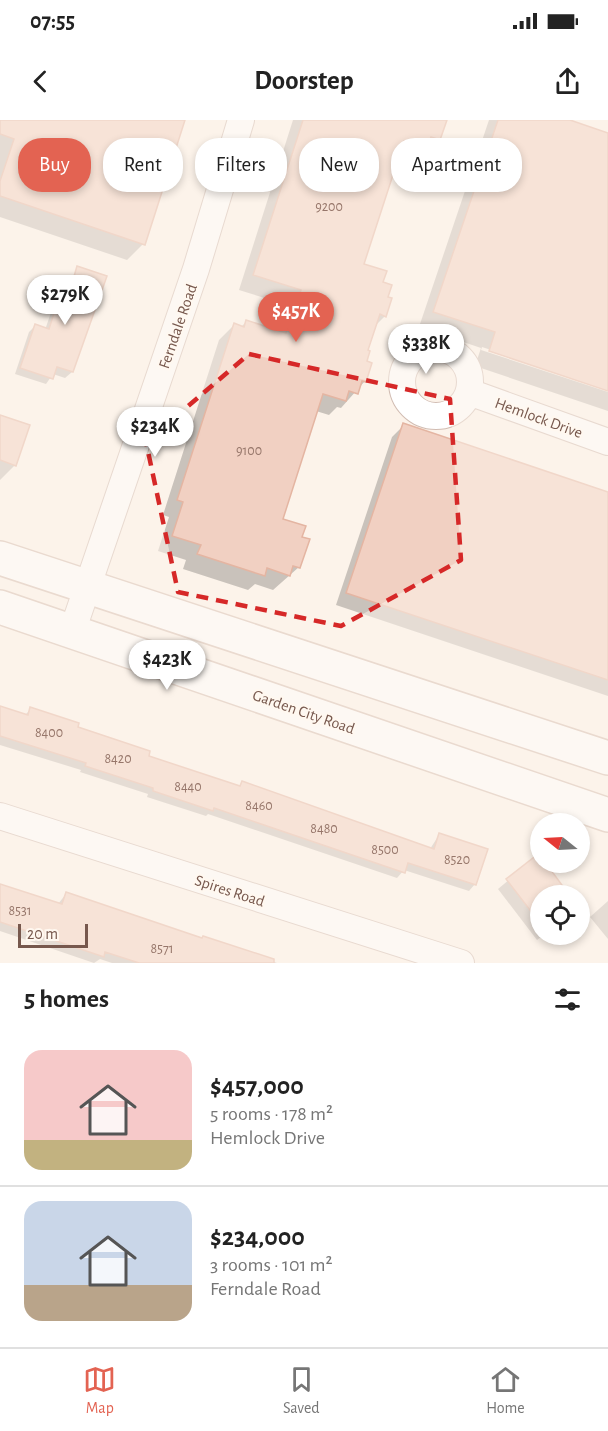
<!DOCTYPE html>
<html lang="en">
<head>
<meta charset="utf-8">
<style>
  :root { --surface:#fff; --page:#f6f6f6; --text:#222; --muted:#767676; --line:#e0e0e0; --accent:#e36352 }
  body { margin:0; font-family:"Alegreya Sans",sans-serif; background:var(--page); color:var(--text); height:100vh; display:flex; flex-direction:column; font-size:22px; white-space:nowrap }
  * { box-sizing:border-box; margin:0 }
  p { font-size:20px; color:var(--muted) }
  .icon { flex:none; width:33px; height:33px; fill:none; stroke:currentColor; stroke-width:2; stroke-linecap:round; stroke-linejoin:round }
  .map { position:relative; height:843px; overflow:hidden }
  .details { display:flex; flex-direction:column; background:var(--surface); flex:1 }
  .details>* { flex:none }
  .guide { position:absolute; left:18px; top:18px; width:573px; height:54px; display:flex; gap:12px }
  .needle { width:39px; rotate:288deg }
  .tools { position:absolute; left:530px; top:693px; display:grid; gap:12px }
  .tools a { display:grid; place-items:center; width:60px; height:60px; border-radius:50%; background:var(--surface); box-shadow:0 3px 9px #0003; font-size:30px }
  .scale { position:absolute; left:18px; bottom:15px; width:70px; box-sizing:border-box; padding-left:6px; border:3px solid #77584d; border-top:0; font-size:16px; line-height:21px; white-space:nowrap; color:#77584d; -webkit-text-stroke:4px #fff8f0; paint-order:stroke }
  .price { position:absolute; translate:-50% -51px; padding:0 14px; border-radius:21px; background:#fff; color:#222; font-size:20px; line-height:39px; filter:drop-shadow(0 2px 3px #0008) }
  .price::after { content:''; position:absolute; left:50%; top:36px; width:18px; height:14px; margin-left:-9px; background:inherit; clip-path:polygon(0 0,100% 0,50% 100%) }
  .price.on { background:var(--accent); color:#fff }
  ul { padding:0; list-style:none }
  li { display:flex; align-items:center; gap:18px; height:150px; padding:0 24px }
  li+li { border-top:2px solid var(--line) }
  li span { display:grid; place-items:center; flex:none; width:168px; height:120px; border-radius:18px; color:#555 }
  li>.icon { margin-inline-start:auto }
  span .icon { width:72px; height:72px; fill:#fffc; stroke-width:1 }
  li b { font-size:26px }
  h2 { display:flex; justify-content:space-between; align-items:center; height:72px; padding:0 24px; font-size:26px }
  .tag { padding:0 21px; border-radius:24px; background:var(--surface); box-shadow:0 3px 9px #0003; font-size:21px; line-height:54px }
  .tag.on { background:var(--accent); color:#fff }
  .status { display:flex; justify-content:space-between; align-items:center; height:42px; padding:0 30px; background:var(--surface); direction:ltr }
  .status svg { height:16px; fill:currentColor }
  header { display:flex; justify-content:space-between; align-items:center; height:78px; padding:0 24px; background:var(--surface); font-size:27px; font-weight:700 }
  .tabs { display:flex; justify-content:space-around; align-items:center; height:84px; border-top:2px solid var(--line); background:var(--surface); font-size:16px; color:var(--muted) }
  .tabs a { display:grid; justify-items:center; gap:3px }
  .tabs .on { color:var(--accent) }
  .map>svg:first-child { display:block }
  .shadow { fill:#0003 }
  .building { fill:#f1d0c2; stroke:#e4b5a2; stroke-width:1.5 }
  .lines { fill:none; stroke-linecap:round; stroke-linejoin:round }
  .street-casing { stroke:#d1bcb2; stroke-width:28 }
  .secondary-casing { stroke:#d4bcaf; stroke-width:36 }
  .street { stroke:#fff; stroke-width:26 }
  .secondary { stroke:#fff; stroke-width:33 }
  .marked { fill:none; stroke:#d62828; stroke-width:4.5; stroke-dasharray:12 8; stroke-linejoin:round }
  .labels { text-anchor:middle; stroke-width:4.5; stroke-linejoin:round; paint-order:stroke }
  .number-label { font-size:14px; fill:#96766a }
  .street-label { font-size:16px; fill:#77584d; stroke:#fff8f0 }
</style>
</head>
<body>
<div class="status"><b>07:55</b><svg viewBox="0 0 49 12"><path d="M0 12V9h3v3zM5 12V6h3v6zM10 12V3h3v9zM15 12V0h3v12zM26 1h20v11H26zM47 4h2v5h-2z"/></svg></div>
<header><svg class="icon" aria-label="back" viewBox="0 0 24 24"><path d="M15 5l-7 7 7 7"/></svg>Doorstep<svg class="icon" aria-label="share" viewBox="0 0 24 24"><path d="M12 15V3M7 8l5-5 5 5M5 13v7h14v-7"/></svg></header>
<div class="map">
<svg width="608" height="843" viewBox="0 0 608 843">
  <rect width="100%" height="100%" fill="#fcf3ea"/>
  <path class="shadow" d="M0 0H184L143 124 127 140 0 97Z
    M293 0H445L439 20 423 35 420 34 411 43 397 38 362 145 381 163 386 178 385 196 374 207 366 231 365 261 341 288 337 287 329 295 316 291 281 400 300 417 299 447 273 470 255 464 248 470 183 449 186 440 158 431 169 397 163 395 219 220 234 205 241 207 246 202 278 212 287 185 239 170Z
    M489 0H564L608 15V269L482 227 481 230 608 272V291L475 246 481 228 419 207Z
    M78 148 105 157 72 252 65 258 53 254 46 264 15 254 29 212 35 206 45 210 60 166 66 160 70 161Z
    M0 298 15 345 0 360Z
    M404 305 608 374V576L336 485 392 317Z
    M0 587 25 595 31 589 147 637 238 667 242 663 430 729 439 715 475 764 469 771 404 750 397 758 208 694 206 696 147 677 148 674 80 652 81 650 0 625Z
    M538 736 540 814H545L537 820 498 769Z
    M0 766 58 784 66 774 277 843H112L100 839 94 843 0 811Z
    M608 781V819L590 797Z"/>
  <path class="building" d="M0 0H185L145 125 0 76V61L14 19 0 14Z
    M303 0H447L440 20 431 17 427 28 404 21 364 144 387 151 383 162 392 165 388 177 392 178 386 197 380 194 368 230 370 231 367 241 372 243 366 262 362 261 358 274 349 271 346 281 323 274 283 399 306 406 302 417 310 419 300 448 293 446 290 456 267 448 265 456 197 434 201 425 172 416 183 382 177 380 234 203 244 207 246 200 286 213 301 170 253 155Z
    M498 0H570L608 13V271L489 231 495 212 433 192Z
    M77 146 107 156 73 252 57 247 53 259 20 248 35 204 49 209 65 158 73 160Z
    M0 295 30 305 16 346 0 340Z
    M403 303 608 372V560L346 473Z
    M0 586 28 595 30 587 79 603 78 607 150 631 149 636 240 666 242 661 434 729 439 713 488 729 476 765 408 743 405 753 214 688 213 691 153 671V668L85 646 86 643 0 616Z
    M538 734 540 742H545L570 776H540V803L506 759Z
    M0 764 62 784 66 772 202 818 203 816 274 839V843H139L105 832 104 837 0 802Z"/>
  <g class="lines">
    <defs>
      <path id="street" d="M402 262a34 34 0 1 1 68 0a34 34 0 1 1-68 0Z
        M469 272 608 322
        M72 512 196 149 241 0
        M0 696 461 843"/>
      <path id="secondary" d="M0 438 608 638
        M0 487 608 695"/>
    </defs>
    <use href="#street" class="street-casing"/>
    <use href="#secondary" class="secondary-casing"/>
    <use href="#street" class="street"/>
    <use href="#secondary" class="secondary"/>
  </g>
  <path d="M0 0H608V843H0ZM249 234 450 279 461 440 341 506 178 472 146 322Z" fill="#fcf3ea" fill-opacity=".55" fill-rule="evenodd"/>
  <path class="marked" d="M249 234 450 279 461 440 341 506 178 472 146 322Z"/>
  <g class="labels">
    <g class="number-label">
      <text x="329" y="91">9200</text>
      <text x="249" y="335">9100</text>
      <text x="49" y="617">8400</text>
      <text x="118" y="643">8420</text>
      <text x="188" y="671">8440</text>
      <text x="259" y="690">8460</text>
      <text x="324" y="713">8480</text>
      <text x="385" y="734">8500</text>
      <text x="457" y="744">8520</text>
      <text x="20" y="795">8531</text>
      <text x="162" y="833">8571</text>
    </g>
    <g class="street-label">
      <text transform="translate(177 206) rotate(-71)" y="6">Ferndale Road</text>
      <text transform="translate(539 297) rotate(20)" y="6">Hemlock Drive</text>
      <text transform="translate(304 591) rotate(19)" y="6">Garden City Road</text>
      <text transform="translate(230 770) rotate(18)" y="6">Spires Road</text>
    </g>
  </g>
</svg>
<div class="tools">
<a><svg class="needle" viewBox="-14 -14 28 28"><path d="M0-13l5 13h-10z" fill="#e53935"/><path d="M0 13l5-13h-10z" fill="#767676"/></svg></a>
<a><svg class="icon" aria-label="locate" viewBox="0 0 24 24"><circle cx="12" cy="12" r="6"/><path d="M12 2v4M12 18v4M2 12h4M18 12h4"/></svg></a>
</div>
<div class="scale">20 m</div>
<b class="price" style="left:65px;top:206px">$279K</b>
<b class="price on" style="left:296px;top:223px">$457K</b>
<b class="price" style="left:426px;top:255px">$338K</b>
<b class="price" style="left:155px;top:338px">$234K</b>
<b class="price" style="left:167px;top:571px">$423K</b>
<div class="guide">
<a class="tag on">Buy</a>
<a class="tag">Rent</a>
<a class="tag">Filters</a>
<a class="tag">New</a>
<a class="tag">Apartment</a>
</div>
</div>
<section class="details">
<h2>5 homes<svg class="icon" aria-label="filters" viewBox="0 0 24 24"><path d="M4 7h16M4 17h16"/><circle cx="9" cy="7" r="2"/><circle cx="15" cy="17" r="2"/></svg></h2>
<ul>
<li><span style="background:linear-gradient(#f6c9c9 75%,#c2b280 0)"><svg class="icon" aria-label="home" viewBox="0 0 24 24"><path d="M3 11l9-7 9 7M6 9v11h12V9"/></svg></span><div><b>$457,000</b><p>5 rooms · 178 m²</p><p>Hemlock Drive</p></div></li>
<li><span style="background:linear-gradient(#c9d6e8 70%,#b9a48a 0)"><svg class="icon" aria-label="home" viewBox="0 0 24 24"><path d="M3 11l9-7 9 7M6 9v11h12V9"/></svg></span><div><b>$234,000</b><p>3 rooms · 101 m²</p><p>Ferndale Road</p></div></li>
</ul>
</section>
<nav class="tabs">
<a class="on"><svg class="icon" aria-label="map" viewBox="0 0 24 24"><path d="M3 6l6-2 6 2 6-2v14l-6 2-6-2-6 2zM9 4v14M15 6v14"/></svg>Map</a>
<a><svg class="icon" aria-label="saved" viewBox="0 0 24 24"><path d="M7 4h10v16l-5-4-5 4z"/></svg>Saved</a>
<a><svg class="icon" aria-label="home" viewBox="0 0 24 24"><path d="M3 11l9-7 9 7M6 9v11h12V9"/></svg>Home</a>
</nav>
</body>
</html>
